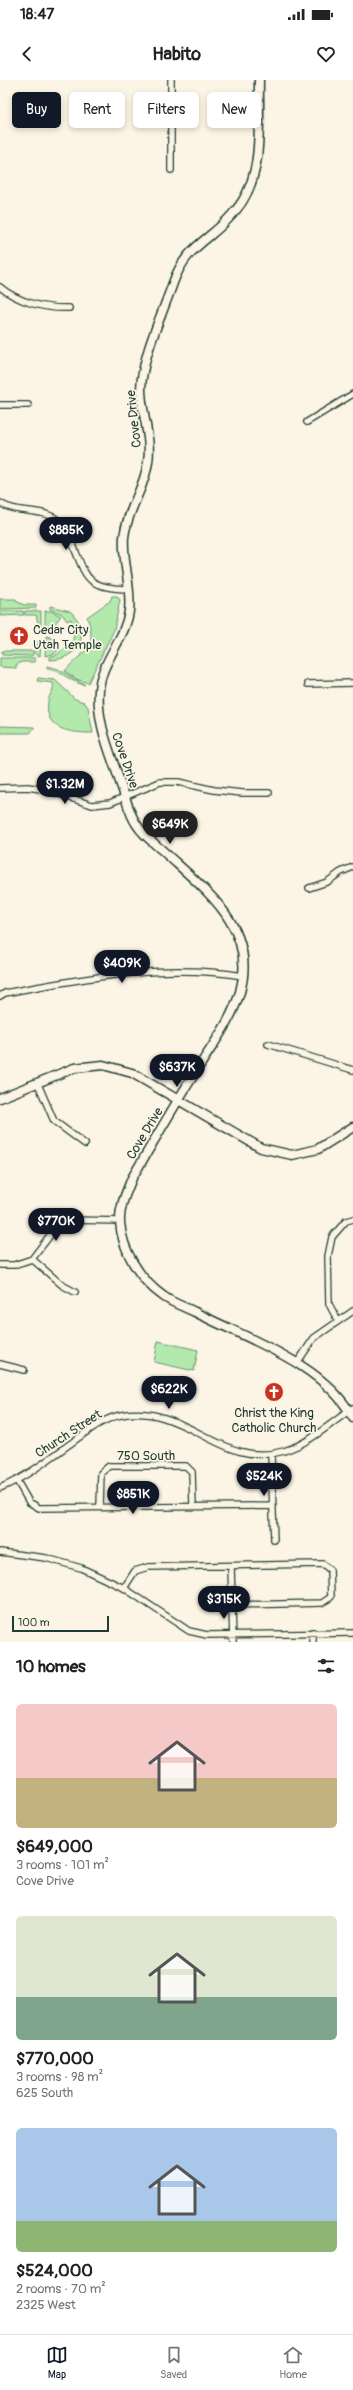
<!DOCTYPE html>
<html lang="en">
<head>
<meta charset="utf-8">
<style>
  :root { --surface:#fff; --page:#f6f6f6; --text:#222; --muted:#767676; --line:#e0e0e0; --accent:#111827 }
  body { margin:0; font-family:Pangolin,sans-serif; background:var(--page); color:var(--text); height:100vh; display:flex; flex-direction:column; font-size:15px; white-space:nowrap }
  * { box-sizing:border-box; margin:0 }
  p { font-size:13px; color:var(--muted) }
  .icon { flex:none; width:22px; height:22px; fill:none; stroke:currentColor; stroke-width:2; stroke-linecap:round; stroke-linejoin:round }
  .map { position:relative; height:1562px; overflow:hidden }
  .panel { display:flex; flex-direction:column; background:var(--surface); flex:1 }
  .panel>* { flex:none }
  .hud { position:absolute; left:12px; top:12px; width:329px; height:36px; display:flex; gap:8px }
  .scale { position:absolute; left:12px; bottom:10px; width:97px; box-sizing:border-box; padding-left:4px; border:2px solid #1f3d34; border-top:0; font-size:11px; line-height:14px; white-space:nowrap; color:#1f3d34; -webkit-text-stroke:3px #fcf5e5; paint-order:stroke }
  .price { position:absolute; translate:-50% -34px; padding:0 9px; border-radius:14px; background:var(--accent); color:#fff; font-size:13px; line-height:26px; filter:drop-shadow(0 1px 2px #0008) }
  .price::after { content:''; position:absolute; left:50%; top:24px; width:12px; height:9px; margin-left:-6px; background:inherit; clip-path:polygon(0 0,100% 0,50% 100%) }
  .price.current { background:#222; color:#fff }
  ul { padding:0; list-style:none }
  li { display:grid; align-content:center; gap:8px; height:212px; padding:0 16px }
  li span { display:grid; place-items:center; height:124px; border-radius:6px; color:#555 }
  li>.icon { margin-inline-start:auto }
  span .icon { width:72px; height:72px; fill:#fffc; stroke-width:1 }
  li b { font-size:17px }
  h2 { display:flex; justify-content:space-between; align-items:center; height:48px; padding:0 16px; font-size:17px }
  .pill { padding:0 14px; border-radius:6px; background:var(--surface); box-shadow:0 2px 6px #0003; font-size:14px; line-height:36px }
  .pill.current { background:var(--accent); color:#fff }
  .status { display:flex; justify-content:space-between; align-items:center; height:28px; padding:0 20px; background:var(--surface); direction:ltr }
  .status svg { height:11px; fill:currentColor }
  header { display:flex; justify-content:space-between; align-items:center; height:52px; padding:0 16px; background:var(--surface); font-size:18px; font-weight:700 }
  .tab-bar { display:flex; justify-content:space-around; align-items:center; height:56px; border-top:1px solid var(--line); background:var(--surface); font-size:11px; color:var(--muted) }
  .tab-bar a { display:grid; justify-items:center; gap:2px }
  .tab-bar .current { color:var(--accent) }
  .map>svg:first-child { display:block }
  .green { fill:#b3e9ac; stroke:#699370 }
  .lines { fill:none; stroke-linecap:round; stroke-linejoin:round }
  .street-casing { stroke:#1f3d34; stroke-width:8 }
  .secondary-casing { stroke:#1f3d34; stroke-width:11 }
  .street { stroke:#fcf5e5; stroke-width:5.5 }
  .secondary { stroke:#fcf5e5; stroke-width:8 }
  .labels { text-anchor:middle; stroke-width:3.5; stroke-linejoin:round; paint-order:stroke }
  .street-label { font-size:13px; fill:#1f3d34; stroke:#fcf5e5 }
  .poi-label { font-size:13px; fill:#1f3d34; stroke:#fcf5e5; text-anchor:start }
</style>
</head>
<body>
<div class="status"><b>18:47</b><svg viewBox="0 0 49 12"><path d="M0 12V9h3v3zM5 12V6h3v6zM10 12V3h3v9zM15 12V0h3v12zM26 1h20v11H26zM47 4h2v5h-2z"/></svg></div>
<header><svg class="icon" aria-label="back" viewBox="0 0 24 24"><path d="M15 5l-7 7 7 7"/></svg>Habito<svg class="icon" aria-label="heart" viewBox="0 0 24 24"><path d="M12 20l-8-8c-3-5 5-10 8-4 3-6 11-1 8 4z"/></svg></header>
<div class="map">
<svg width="353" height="1562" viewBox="0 0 353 1562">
  <rect width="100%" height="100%" fill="#fcf5e5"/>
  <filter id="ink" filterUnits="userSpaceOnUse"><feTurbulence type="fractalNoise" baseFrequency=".025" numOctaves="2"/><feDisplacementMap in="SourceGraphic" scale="8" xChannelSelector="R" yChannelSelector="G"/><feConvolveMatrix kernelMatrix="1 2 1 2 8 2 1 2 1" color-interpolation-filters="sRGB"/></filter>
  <g filter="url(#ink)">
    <path class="green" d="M112 516H117L120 520 114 550 88 603 76 599 65 591C82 570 99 571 87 537L110 521Z
      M0 519H16V521L24 525H36V528L0 529Z
      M50 526 70 531C93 552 79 580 50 580V577L58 574 67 565 70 567C75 558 75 548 71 539L67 541 62 534 50 529Z
      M0 531H23L24 535 0 536Z
      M25 531H41V546L38 543 36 535H25Z
      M45 531H51L61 536 50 550 45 548Z
      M46 556 52 558 56 566 60 569 53 574 45 576Z
      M39 560H41L40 576 33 573 32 576 2 575V571H35Z
      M0 578H35V582H22L16 585V588L0 587Z
      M47 586 58 589 85 605C70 603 62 590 47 589Z
      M38 598 55 600 75 619 84 622 88 627 93 653C72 653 43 651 48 621 49 614 55 610 53 603L37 601Z
      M0 646 34 647V648L30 653H0Z
      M158 1261 198 1270 194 1291 154 1282Z"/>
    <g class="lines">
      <defs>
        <path id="street" d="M171 0V90
          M0 207C18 222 45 229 69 228
          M0 325H28
          M307 342 353 314
          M0 423C18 435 45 427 60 442 65 447 68 454 71 460 87 498 84 508 129 509
          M308 604 353 603
          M0 708 28 707 46 710 92 725 110 723 160 702H178L214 710 242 713H269
          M309 808 327 802 341 792 353 787
          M0 916 5 913C83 898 164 883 243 896
          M268 964 353 990
          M38 1004 54 1041 85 1064
          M32 1179 62 1205 75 1212
          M0 1185H14L32 1179 57 1146 72 1140 120 1141
          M338 1241 329 1224 328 1176 332 1157 346 1141 353 1139
          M297 1283 314 1258 353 1231
          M0 1284 24 1290
          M271 1374 274 1460
          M17 1401 29 1422 39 1428 273 1426
          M0 1408C27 1397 50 1378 74 1361 88 1351 104 1338 121 1335 187 1323 221 1390 284 1371 310 1363 331 1343 353 1328
          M100 1427 101 1393 109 1386H186L192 1392 193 1426
          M0 1472 46 1478 81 1488 124 1508 189 1551 207 1555 353 1553
          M231 1486 233 1562
          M124 1508 135 1491 148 1487 323 1484 330 1490 331 1517 322 1523 233 1525
          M313 1562V1553"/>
        <path id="secondary" d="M259 0C258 42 265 96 236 130 213 160 187 163 173 203 162 235 142 276 141 309 141 333 152 357 148 382 145 408 127 430 124 457 122 482 132 506 129 531 125 560 101 581 99 610 96 643 111 674 121 705 126 718 129 734 137 745 143 755 154 763 163 771 205 810 258 847 240 912 231 942 211 967 195 993 173 1027 153 1063 132 1098 127 1111 119 1127 120 1142 122 1170 139 1199 163 1216 172 1223 185 1227 195 1232 247 1259 325 1284 353 1338
          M0 1018 74 988 103 985 132 993 261 1068 292 1075 318 1069 353 1047"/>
      </defs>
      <use href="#street" class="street-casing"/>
      <use href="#secondary" class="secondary-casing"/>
      <use href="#street" class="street"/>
      <use href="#secondary" class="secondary"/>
    </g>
  </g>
  <defs>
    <symbol id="church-disc" viewBox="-11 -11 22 22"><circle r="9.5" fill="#c8321e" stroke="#fcf5e5"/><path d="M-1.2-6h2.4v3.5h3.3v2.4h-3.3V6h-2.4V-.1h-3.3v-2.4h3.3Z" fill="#fff"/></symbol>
  </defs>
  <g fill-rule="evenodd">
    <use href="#church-disc" x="8" y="545" width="22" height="22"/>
    <use href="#church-disc" x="263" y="1301" width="22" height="22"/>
  </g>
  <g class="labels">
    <g class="street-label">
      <text transform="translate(133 339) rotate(-96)" y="5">Cove Drive</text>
      <text transform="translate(126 680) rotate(71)" y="5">Cove Drive</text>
      <text transform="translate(144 1053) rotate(-59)" y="5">Cove Drive</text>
      <text transform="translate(68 1353) rotate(-33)" y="5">Church Street</text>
      <text x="146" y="1380">750 South</text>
    </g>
    <g class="poi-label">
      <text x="33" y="554">Cedar City<tspan x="33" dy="15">Utah Temple</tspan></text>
      <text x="274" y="1337" text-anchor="middle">Christ the King<tspan x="274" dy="15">Catholic Church</tspan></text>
    </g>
  </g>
</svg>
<div class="scale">100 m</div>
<b class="price" style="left:66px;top:471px">$885K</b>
<b class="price" style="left:65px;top:725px">$1.32M</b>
<b class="price current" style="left:170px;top:765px">$649K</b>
<b class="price" style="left:122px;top:904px">$409K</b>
<b class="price" style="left:177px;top:1008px">$637K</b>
<b class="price" style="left:56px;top:1162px">$770K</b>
<b class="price" style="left:169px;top:1330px">$622K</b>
<b class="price" style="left:264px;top:1417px">$524K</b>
<b class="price" style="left:133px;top:1435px">$851K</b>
<b class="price" style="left:224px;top:1540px">$315K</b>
<div class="hud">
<a class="pill current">Buy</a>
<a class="pill">Rent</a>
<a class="pill">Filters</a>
<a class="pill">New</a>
</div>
</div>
<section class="panel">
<h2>10 homes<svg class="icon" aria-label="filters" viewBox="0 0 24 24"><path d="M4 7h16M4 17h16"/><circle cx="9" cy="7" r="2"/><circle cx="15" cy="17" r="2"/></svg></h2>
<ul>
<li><span style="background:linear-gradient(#f6c9c9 60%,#c2b280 0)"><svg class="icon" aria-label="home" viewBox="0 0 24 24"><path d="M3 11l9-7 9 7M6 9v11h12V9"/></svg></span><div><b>$649,000</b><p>3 rooms · 101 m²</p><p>Cove Drive</p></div></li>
<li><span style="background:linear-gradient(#dfe7d0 65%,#7fa58c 0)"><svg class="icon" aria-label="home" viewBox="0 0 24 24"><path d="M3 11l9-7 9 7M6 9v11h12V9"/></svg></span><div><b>$770,000</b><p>3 rooms · 98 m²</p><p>625 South</p></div></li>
<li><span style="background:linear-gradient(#a9c7e8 75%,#8fb573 0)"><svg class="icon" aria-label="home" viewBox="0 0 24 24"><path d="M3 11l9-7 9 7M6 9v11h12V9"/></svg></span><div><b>$524,000</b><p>2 rooms · 70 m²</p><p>2325 West</p></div></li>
</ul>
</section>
<nav class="tab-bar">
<a class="current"><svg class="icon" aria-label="map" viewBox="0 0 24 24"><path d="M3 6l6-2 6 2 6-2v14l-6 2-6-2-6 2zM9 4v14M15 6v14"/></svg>Map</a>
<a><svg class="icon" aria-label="saved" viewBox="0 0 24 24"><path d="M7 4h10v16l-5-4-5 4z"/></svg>Saved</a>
<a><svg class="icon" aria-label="home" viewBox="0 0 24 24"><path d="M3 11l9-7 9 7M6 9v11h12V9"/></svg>Home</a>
</nav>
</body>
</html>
